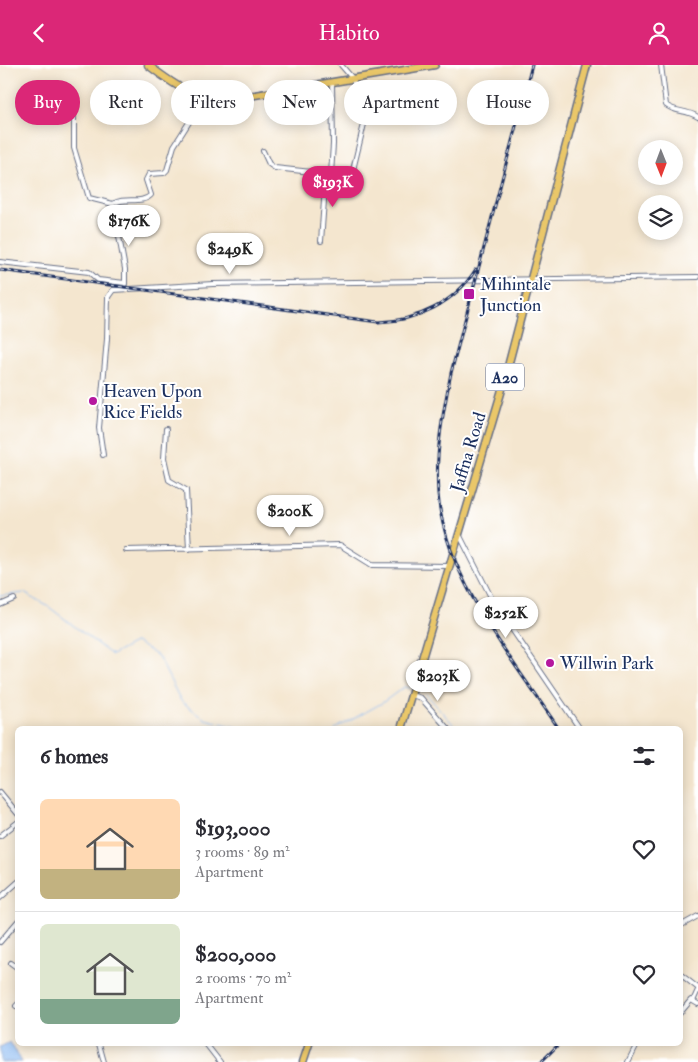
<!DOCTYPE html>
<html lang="en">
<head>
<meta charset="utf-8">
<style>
  :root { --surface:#fff; --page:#f7f7f7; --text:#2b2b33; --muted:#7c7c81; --line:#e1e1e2; --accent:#db2777 }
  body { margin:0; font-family:"IM FELL Double Pica",serif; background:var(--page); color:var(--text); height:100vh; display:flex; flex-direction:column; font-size:19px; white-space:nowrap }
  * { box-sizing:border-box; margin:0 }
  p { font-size:16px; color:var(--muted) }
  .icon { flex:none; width:28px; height:28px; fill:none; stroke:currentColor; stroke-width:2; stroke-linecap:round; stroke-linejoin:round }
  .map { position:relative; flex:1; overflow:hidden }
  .details { position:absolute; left:15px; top:661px; width:668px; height:320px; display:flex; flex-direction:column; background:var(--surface); border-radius:8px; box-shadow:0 2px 12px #0003 }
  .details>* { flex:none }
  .banner { position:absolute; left:15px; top:15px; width:669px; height:45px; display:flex; gap:10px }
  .needle { width:32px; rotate:179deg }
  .tools { position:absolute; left:638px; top:75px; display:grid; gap:10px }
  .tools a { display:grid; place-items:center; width:45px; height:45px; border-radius:50%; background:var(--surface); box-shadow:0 2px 12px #0003; font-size:25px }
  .price { position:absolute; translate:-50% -42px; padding:0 11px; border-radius:18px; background:#fff; color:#222; font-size:16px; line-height:32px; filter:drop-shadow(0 1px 2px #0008) }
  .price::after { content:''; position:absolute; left:50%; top:30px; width:15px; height:11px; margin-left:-8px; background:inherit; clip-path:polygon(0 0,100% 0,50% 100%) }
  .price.active { background:var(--accent); color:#fff }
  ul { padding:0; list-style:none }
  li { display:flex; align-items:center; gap:15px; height:125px; padding:0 25px }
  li+li { border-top:1px solid var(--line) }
  li span { display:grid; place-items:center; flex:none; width:140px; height:100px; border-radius:8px; color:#555 }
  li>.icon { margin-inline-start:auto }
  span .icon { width:60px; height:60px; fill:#fffc; stroke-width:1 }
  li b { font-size:21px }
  h2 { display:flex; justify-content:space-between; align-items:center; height:60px; padding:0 25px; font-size:21px }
  .tag { padding:0 18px; border-radius:22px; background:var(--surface); box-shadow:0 2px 12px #0003; font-size:18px; line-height:45px }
  .tag.active { background:var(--accent); color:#fff }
  header { display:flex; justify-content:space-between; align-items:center; height:65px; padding:0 25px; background:var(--accent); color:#fff; font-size:22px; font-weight:600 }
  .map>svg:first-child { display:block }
  .water { fill:#84b6f1; stroke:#5072a8 }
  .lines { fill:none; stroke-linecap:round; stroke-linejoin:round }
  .stream { stroke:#84b6f1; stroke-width:1 }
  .street-casing { stroke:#676f86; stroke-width:6 }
  .highway-casing { stroke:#676f86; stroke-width:9 }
  .street { stroke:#fff; stroke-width:4 }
  .highway { stroke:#eac769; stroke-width:6 }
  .rail-casing { stroke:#1b2f5e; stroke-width:3 }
  .rail { stroke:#fff; stroke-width:1; stroke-dasharray:4; stroke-linecap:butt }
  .poi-dot { fill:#b5179e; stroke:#fff; stroke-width:2 }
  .labels { text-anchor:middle; stroke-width:4; stroke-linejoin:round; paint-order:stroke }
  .shield { fill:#fff; stroke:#5f6d8e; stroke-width:1 }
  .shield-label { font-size:16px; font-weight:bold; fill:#1b2f5e }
  .poi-label { font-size:18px; fill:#1b2f5e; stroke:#fff; text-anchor:start }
  .street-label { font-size:18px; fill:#1b2f5e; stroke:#fff }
</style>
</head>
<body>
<header><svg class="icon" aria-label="back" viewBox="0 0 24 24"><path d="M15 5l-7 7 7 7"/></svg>Habito<svg class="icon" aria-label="person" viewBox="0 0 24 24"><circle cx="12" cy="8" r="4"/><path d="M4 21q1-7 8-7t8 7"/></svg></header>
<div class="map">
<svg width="698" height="997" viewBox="0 0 698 997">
  <rect width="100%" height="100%" fill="#fff"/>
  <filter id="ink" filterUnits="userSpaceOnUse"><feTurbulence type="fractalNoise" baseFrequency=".02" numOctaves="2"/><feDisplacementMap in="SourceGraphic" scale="10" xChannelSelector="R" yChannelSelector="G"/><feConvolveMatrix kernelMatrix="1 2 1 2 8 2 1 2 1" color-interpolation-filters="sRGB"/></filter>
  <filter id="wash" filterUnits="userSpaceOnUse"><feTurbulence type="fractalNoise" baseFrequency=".0096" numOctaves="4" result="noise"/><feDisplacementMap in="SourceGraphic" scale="20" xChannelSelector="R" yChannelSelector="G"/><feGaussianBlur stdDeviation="1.12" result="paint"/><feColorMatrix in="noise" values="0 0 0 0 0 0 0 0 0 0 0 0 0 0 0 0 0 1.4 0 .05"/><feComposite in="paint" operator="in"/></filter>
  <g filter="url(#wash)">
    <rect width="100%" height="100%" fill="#f4e6cf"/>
    <path class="water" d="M10 977 22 997H0V982Z"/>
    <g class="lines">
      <path class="stream" d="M0 531 24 528 49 542 112 590 136 577 158 591 181 636 205 654 244 664
        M416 625 423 626 452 658 455 664
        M335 664 382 638 404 622 410 623"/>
    </g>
  </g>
  <g filter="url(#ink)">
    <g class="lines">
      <defs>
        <path id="street" d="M661 0 666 40C676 48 685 44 698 52
          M74 52V83L89 133 113 139C124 131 141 140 151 130L146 115 149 109 164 108 167 105 174 81 205 32
          M263 86 269 99 275 103 348 111 352 109 364 59 353 14 341 0
          M331 109 333 79 332 18
          M113 139 125 204V219
          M321 176 326 109
          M0 197 89 207 98 215 125 218
          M166 364 164 393 169 415 186 425 189 484
          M103 390 99 363 107 274 108 232 113 225 213 219 698 212
          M459 469 494 538 580 664
          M126 485 340 480 372 500 449 501
          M0 540 14 534
          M411 630 421 633 448 664
          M0 727 18 749
          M0 771 18 757
          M0 833 18 817
          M680 861 698 851
          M0 877 18 856
          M11 898 18 903
          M680 909 698 923
          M693 936 698 925
          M16 941 18 939
          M680 948 691 935 698 939
          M99 979 104 997
          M206 979 220 997
          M628 997 637 979"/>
        <path id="highway" d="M148 0C178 23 197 37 237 33L435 0
          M401 664 501 328 587 0
          M303 997 309 979"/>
      </defs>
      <use href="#street" class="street-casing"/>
      <use href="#highway" class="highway-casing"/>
      <use href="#street" class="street"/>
      <use href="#highway" class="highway"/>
      <defs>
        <path id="rail" d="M532 0 451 308C443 348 435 387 438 429 445 513 513 595 559 664
          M0 205 378 257C417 256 455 238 476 204
          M541 997 559 979"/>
      </defs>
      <use href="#rail" class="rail-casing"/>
      <use href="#rail" class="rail"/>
    </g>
  </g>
  <g class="poi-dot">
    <rect x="463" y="223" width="12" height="12" rx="2.5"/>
    <circle cx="93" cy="336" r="5"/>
    <circle cx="550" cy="598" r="5"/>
  </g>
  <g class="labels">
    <rect class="shield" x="486" y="298.5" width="38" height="27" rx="4"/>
    <g class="shield-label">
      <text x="505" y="318">A20</text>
    </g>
    <g class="poi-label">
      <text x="480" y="225">Mihintale<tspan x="480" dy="21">Junction</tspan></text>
      <text x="103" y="332">Heaven Upon<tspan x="103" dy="21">Rice Fields</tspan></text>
      <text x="560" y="604">Willwin Park</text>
    </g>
    <g class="street-label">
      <text transform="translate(468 387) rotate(-73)" y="6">Jaffna Road</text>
    </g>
  </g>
</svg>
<div class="tools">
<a><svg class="needle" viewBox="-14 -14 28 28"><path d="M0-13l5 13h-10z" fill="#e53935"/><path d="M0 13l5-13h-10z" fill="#7c7c81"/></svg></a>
<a><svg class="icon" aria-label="layers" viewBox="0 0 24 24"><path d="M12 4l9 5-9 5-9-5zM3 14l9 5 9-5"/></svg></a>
</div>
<b class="price active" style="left:333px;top:143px">$193K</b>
<b class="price" style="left:129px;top:182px">$176K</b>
<b class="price" style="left:230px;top:210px">$249K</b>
<b class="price" style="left:290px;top:472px">$200K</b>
<b class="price" style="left:506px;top:574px">$252K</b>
<b class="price" style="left:438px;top:637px">$203K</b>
<div class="banner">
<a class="tag active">Buy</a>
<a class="tag">Rent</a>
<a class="tag">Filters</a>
<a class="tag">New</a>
<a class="tag">Apartment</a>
<a class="tag">House</a>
</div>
<section class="details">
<h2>6 homes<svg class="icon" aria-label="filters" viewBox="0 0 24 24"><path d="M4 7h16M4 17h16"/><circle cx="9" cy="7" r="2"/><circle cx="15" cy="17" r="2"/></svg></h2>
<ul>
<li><span style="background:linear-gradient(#ffd9b3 70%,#c2b280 0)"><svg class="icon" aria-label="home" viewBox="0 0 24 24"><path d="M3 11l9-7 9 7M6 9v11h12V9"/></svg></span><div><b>$193,000</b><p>3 rooms · 89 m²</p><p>Apartment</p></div><svg class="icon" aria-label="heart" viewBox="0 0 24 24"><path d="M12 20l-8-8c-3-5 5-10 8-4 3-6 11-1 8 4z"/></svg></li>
<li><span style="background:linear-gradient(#dfe7d0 75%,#7fa58c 0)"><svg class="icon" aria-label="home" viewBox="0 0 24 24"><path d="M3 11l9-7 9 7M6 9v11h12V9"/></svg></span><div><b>$200,000</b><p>2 rooms · 70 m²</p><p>Apartment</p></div><svg class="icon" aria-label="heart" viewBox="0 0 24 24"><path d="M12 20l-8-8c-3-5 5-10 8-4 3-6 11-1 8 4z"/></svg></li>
</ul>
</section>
</div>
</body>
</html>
